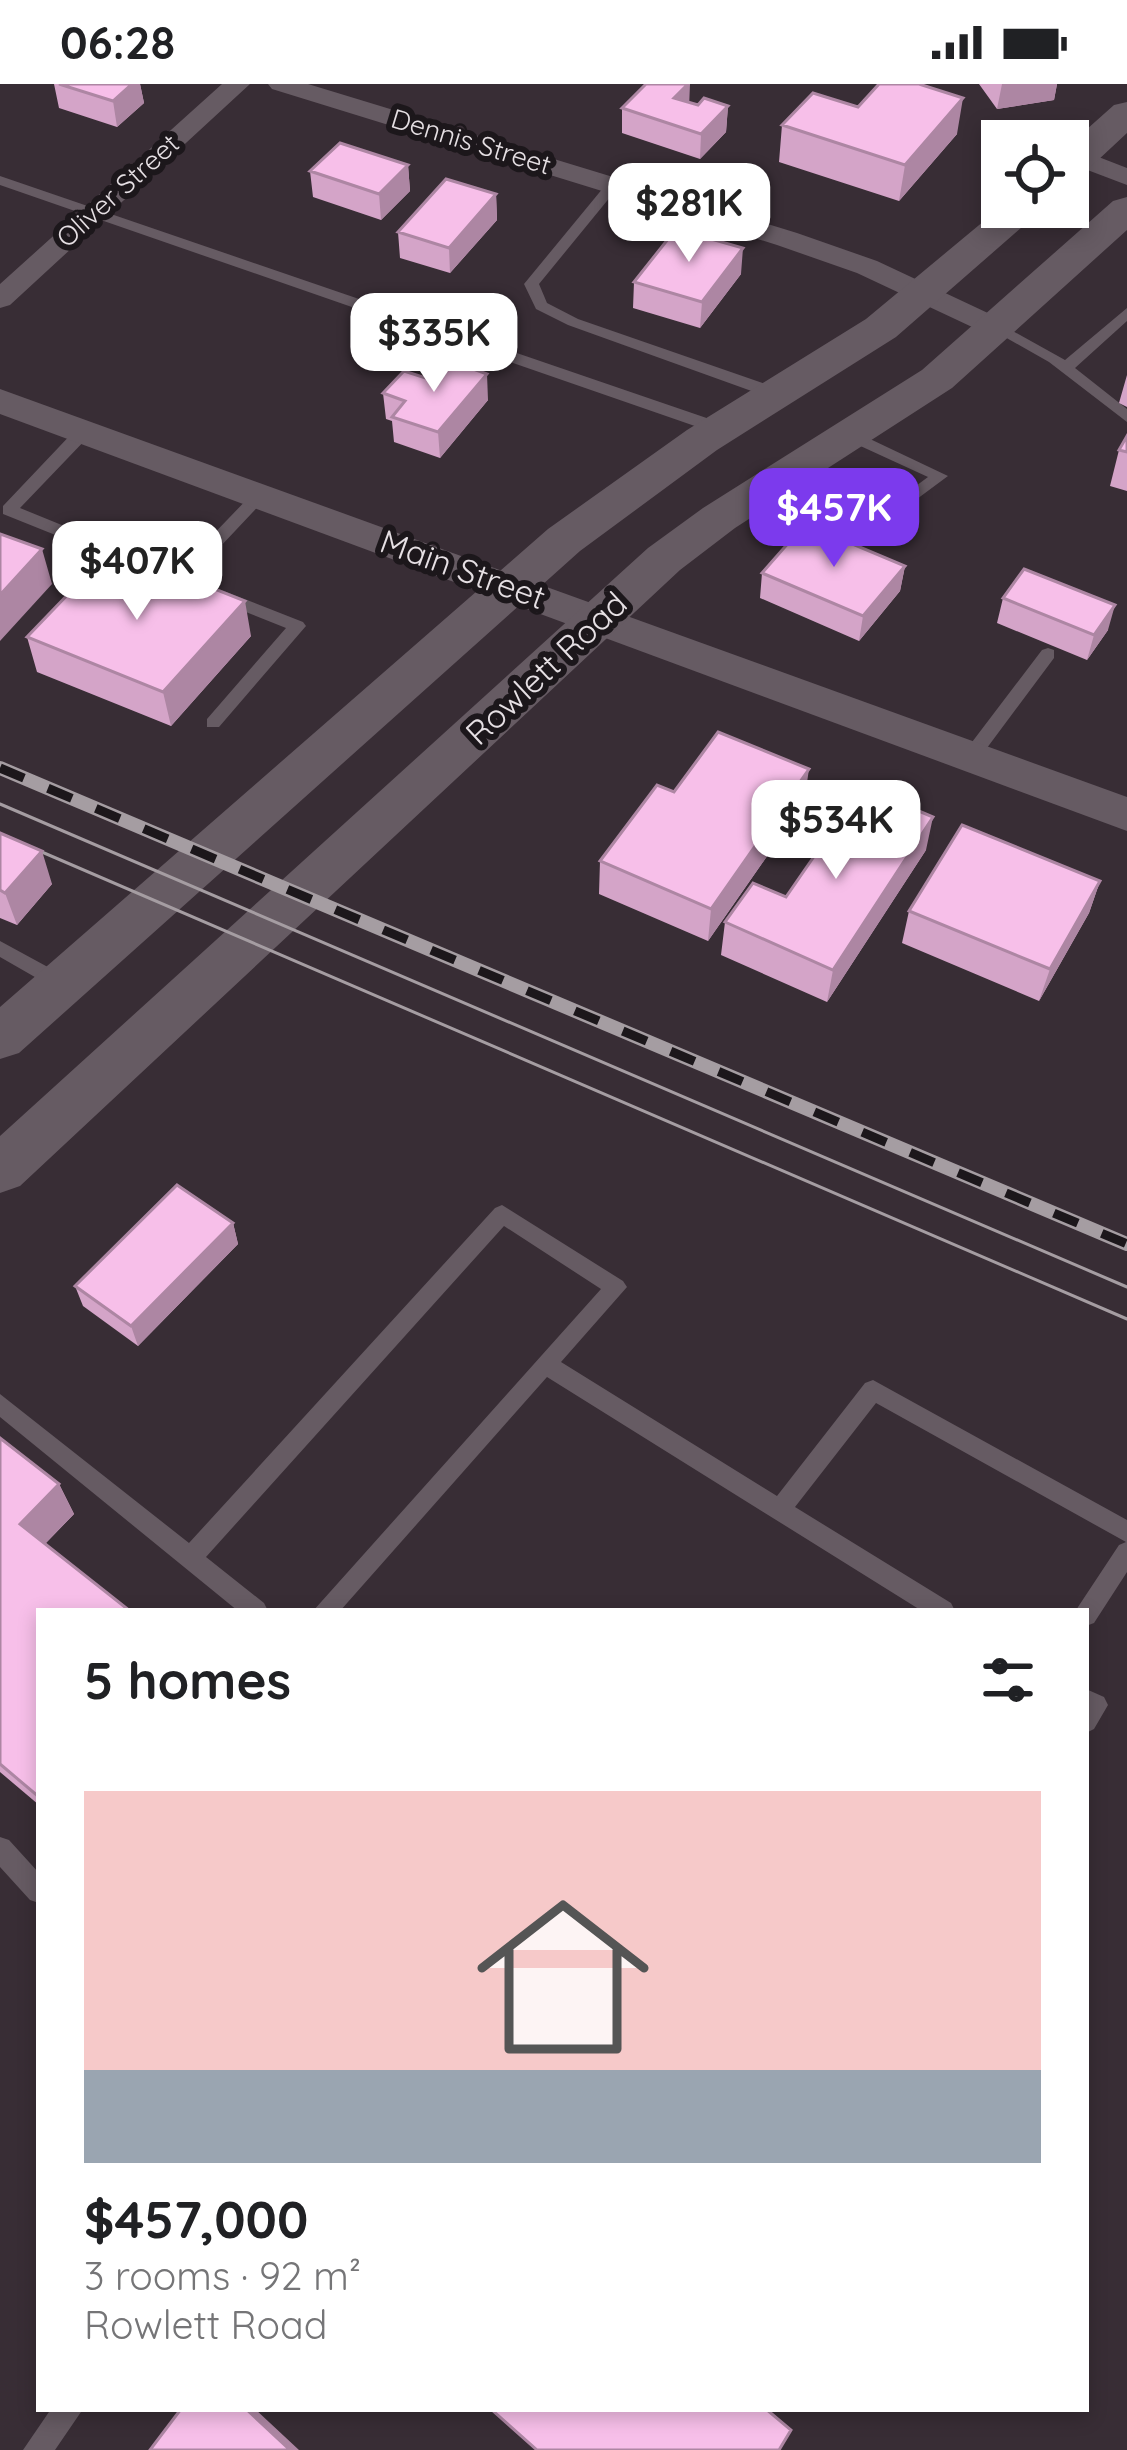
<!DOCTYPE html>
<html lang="en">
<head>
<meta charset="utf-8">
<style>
  :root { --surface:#fff; --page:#f6f6f6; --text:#202124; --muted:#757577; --accent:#7c3aed }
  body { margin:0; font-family:Quicksand,sans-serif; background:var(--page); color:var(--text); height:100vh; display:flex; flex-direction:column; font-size:45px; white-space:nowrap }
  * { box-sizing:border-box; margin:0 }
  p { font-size:39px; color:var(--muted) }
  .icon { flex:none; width:66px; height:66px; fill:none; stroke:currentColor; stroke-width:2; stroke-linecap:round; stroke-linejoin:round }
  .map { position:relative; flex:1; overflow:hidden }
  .drawer { position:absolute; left:36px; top:1524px; width:1053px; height:804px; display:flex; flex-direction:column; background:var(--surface); border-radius:0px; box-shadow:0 6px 18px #0003 }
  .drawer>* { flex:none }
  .buttons { position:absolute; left:981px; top:36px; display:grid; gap:24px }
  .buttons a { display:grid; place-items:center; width:108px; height:108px; border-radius:0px; background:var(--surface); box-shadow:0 6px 18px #0003; font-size:60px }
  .price { position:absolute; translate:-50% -102px; padding:0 27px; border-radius:24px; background:#fff; color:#222; font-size:39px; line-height:78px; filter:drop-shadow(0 3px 6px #0008) }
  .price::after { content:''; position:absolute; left:50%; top:72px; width:36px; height:27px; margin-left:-18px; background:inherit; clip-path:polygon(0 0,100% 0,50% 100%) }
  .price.selected { background:var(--accent); color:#fff }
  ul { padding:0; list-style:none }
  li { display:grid; align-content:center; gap:24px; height:636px; padding:0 48px }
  li span { display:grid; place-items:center; height:372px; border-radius:0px; color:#555 }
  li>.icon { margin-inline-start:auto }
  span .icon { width:216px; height:216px; fill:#fffc; stroke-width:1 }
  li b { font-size:51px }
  h2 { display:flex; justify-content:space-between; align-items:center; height:144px; padding:0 48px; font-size:51px }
  .status { display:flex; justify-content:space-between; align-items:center; height:84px; padding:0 60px; background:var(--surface); direction:ltr }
  .status svg { height:33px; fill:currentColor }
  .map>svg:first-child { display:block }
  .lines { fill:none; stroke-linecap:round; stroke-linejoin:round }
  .service { fill:#665b63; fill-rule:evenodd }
  .minor { fill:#665b63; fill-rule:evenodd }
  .tertiary { fill:#665b63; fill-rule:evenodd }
  .secondary { fill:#665b63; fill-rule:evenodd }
  .tram { stroke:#a59da2; stroke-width:3 }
  .rail-casing { stroke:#a59da2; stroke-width:14 }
  .rail { stroke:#1c171b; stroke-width:9; stroke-dasharray:26; stroke-linecap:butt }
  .wall { fill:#d4a4c8 }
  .shaded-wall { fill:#ad86a3 }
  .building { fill:#f7bfe9; stroke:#ad86a3; stroke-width:3 }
  .labels { text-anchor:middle; stroke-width:12; stroke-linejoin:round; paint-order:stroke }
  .far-street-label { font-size:27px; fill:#e6e0e4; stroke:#1c171b }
  .street-label { font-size:33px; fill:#e6e0e4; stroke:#1c171b }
</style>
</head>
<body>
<div class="status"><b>06:28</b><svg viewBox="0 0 49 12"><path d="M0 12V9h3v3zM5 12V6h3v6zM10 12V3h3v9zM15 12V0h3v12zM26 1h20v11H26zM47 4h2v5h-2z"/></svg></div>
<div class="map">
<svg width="1127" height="2366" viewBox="0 0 1127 2366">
  <rect width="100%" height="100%" fill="#382d35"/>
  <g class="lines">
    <path class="service" d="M0 92 727 341 729 345 721 350 715 349 0 101Z
      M608 98 620 101 539 200 547 219 578 235 783 306V314H771L568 241 536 225 524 200Z
      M1127 224V237L1075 284 1127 325V338L1049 278 989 244 997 239 1002 241 1065 276Z
      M83 343 91 348 89 352 20 424 177 488 254 408 260 407 268 412 186 499 180 501 3 430V422L77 344Z
      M849 345 948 392 859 458 754 411V403H766L858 445 928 393 843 354 841 350Z
      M219 505 303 538 306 542 219 643H207V635L286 544 213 515 211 511Z
      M1048 564 1054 566V574L978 676H966V666L1042 566Z
      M0 857 68 894 71 899 68 904H54L0 873Z
      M502 1121 623 1197 627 1203 561 1278 777 1412 865 1299 873 1296 1127 1436V1488L1094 1539 1086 1542V1527H1076L1078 1523 1119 1461 1126 1458 876 1319 795 1423 951 1519 955 1527H922L547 1293 340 1527H313L601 1205 504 1142 206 1473 264 1519 268 1527H238L0 1333V1310L189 1459 495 1124Z
      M1086 1605 1104 1613 1108 1621 1094 1645 1086 1649Z
      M0 1753 9 1756 39 1789V1819L30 1816 0 1783Z
      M51 2325H83L55 2366H23Z"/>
    <path class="minor" d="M222 0H250L10 221 0 224V200Z
      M268 0H308L797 149 877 177 1007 238 1011 244 997 253 987 250 857 189 777 161 272 5Z
      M1078 65 1127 84V101L1069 79 1068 68Z"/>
    <path class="tertiary" d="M0 305 1127 713V747L0 330Z"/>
    <path class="secondary" d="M1127 18V49L1082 91 1068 95V62L1114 21Z
      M1127 113V146L952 304 735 444 680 486 20 1102 0 1109V1052L648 464 703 424 922 286 1113 117Z
      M1002 122 1045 123 896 253 717 366 580 467 19 969 0 975V923L548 445 687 346 866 235Z"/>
    <path class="tram" d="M0 720 1127 1203
      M0 750 1127 1235"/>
    <defs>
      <path id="rail" d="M0 684 1127 1160"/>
    </defs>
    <use href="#rail" class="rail-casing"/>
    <use href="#rail" class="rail"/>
  </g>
  <path class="wall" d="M54 0H140L144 19 117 43 59 24Z
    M979 0H1057L1054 16 997 25Z
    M689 18 698 21 728 22 726 48 700 75 622 49V24Z
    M858 23 957 50 899 117 779 78 782 41Z
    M408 81 410 107 381 136 313 113 310 87Z
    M496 110 497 136 450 189 400 174 398 148Z
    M741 190 700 244 633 224 634 198Z
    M1127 291V323L1119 319Z
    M383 309 488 316 440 374 394 358 392 337 386 335Z
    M1127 352V407L1110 402 1119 366Z
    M905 482 900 507 859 557 760 514 762 489Z
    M162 499 251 552 171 642 37 588 27 553Z
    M1003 514 1108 546 1087 576 997 539Z
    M804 719 708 857 599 810 600 777Z
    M0 749 52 800 17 841 0 834Z
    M926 766 827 918 721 871 725 838 786 813Z
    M1100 797 1089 829 1039 917 902 859 909 827Z
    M233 1139 238 1160 138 1262 83 1222 75 1202Z
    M0 1354 59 1400 74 1430 45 1460 39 1527V1721L0 1688Z"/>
  <path class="shaded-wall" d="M132 0H140L144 19 117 43 113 17Z
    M688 0H690L689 24 674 14Z
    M1002 0H1057L1054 16 997 25Z
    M963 14 957 50 899 117 905 81Z
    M728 22 726 48 700 75 701 50Z
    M408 81 410 107 381 136 379 110Z
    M496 110 497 136 450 189 449 164Z
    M743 164 741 190 700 244 702 218Z
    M487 290 488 316 440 374 438 348Z
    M42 465 52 500 0 557V511Z
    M905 482 900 507 859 557 863 532Z
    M245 517 251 552 171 642 163 608Z
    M1115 521 1108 546 1087 576 1094 551Z
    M809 685 804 719 708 857 711 825Z
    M933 733 926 766 827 918 833 886Z
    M42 767 52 800 17 841 5 809Z
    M1100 797 1089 829 1039 917 1050 885Z
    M233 1139 238 1160 138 1262 131 1242Z
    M59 1400 74 1430 36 1469 20 1440Z
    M246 2325H255L299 2366H290Z"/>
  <path class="building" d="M59 0H132L113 17Z
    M646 0H688L674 14 698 21 704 14 728 22 701 50 622 24Z
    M879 0H919L963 14 905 81 782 41 813 9 858 23Z
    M340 59 408 81 379 110 310 87Z
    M446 95 496 110 449 164 398 148Z
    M676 145 743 164 702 218 634 198Z
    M449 276 487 290 438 348 392 333 405 317 383 309 404 287 432 296Z
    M1127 352V368L1119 366Z
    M805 440 905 482 863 532 762 489Z
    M0 450 42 465 0 511Z
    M102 475 162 499 172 488 245 517 163 608 27 553Z
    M1024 485 1115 521 1094 551 1003 514Z
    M718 648 809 685 711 825 600 777 657 701 674 708Z
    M862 703 933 733 833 886 725 838 753 799 786 813Z
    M962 741 1100 797 1050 885 909 827Z
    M0 749 42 767 5 809 0 806Z
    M177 1101 233 1139 131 1242 75 1202Z
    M0 1354 59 1400 20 1440 130 1527H39V1713L0 1680Z
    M181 2325H246L290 2366H150Z
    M491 2325H766L791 2346 779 2366H537Z"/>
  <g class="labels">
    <g class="far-street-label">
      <text transform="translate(471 58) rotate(17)" y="9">Dennis Street</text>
      <text transform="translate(118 107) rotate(-42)" y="9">Oliver Street</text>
    </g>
    <g class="street-label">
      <text transform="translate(463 485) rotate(20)" y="12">Main Street</text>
      <text transform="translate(546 584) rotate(-43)" y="12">Rowlett Road</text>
    </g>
  </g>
</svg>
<div class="buttons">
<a><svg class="icon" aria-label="locate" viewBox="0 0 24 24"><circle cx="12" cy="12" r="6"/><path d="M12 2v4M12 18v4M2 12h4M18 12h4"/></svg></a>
</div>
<b class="price" style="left:689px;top:181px">$281K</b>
<b class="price" style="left:434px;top:311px">$335K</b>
<b class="price selected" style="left:834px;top:486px">$457K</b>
<b class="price" style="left:137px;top:539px">$407K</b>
<b class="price" style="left:836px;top:798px">$534K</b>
<section class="drawer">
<h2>5 homes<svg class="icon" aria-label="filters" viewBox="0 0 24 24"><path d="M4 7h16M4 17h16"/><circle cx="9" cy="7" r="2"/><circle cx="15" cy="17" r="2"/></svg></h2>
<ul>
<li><span style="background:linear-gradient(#f6c9c9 75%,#9aa5b1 0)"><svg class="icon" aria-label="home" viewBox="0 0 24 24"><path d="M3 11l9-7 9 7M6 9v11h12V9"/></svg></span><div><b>$457,000</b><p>3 rooms · 92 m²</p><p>Rowlett Road</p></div></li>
</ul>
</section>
</div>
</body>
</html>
